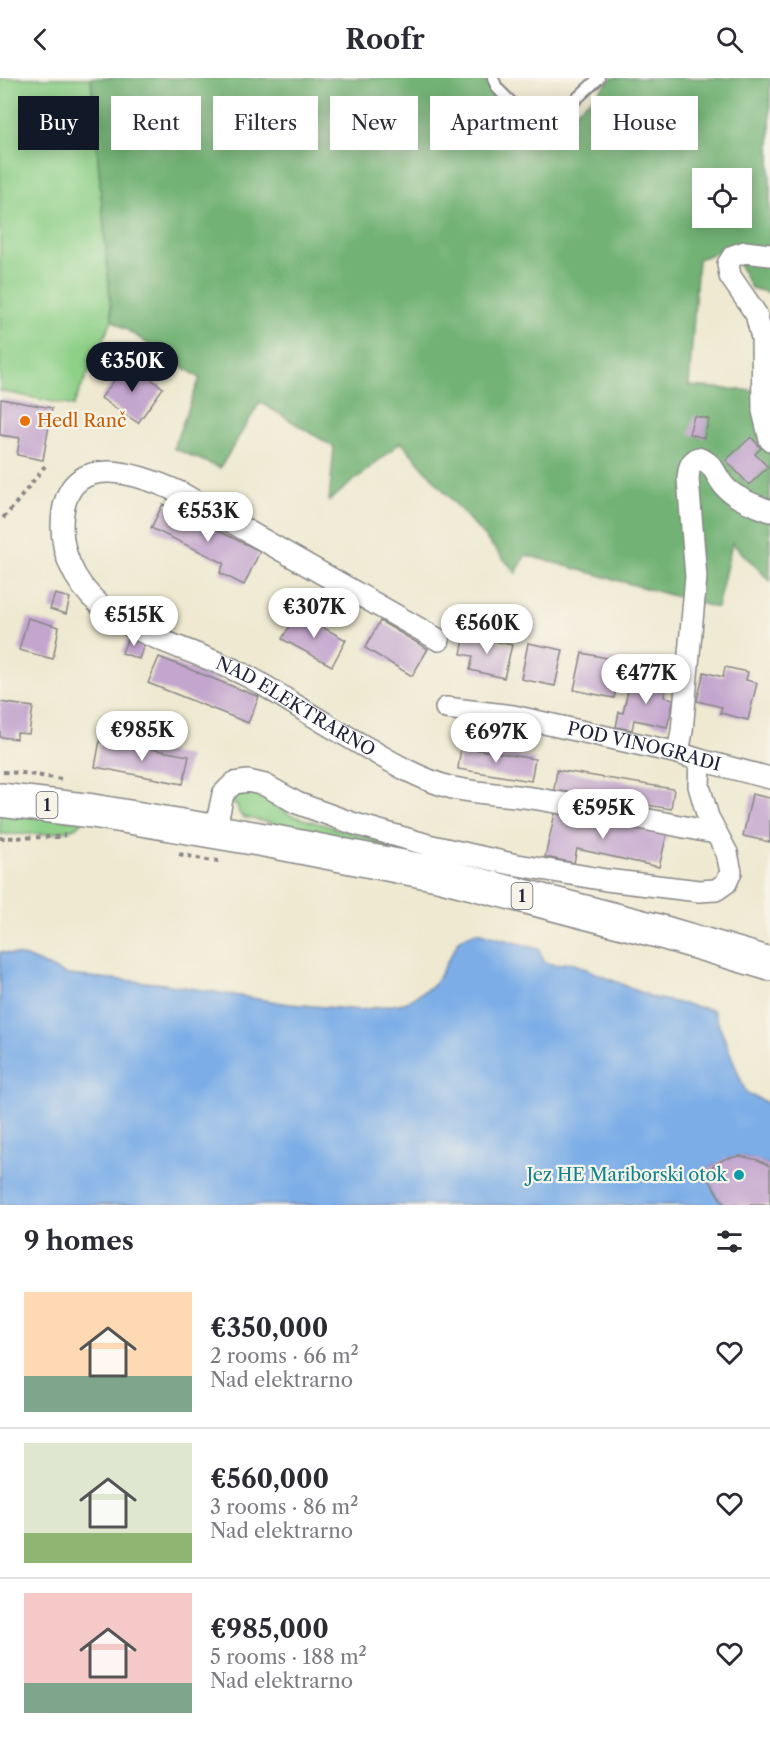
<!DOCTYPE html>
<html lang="en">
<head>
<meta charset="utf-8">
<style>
  :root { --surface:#fff; --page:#f2f2f3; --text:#2b2b33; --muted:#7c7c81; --line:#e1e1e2; --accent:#111827 }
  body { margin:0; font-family:"Libre Caslon Text",serif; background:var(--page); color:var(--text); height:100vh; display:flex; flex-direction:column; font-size:22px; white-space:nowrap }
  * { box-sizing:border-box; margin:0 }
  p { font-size:20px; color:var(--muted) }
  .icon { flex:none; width:33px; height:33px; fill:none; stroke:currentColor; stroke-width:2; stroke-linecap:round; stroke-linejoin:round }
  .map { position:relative; height:1127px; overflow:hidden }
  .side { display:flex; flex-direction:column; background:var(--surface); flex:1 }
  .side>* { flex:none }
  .guide { position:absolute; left:18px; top:18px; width:735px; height:54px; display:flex; gap:12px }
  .buttons { position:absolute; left:692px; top:90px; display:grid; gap:12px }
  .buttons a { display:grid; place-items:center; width:60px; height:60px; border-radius:0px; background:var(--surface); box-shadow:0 3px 15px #0003; font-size:30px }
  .price { position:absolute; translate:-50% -51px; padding:0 14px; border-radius:21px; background:#fff; color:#222; font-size:20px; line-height:39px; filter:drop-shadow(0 2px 3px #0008) }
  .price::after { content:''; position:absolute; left:50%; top:36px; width:18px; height:14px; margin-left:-9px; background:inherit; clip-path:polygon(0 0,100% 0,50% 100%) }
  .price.on { background:var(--accent); color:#fff }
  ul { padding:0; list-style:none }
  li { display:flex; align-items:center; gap:18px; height:150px; padding:0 24px }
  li+li { border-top:2px solid var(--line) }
  li span { display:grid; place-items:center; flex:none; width:168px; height:120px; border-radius:0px; color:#555 }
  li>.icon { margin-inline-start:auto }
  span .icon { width:72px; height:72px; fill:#fffc; stroke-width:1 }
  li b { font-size:26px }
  h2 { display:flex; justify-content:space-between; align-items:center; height:72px; padding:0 24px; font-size:26px }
  .pill { padding:0 21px; border-radius:0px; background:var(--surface); box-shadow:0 3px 15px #0003; font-size:21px; line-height:54px }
  .pill.on { background:var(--accent); color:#fff }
  header { display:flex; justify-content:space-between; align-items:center; height:78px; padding:0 24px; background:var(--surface); font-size:27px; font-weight:700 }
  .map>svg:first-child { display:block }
  .green { fill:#8ed088; stroke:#587962; stroke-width:1.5 }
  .forest { fill:#72b274; stroke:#4a6a58; stroke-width:1.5; fill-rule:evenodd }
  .water { fill:#7cade7; stroke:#4f6891; stroke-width:1.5 }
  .building { fill:#c3a5ce }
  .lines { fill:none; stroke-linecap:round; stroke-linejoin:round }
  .service-casing { stroke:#888686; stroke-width:14 }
  .minor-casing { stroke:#888686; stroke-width:24 }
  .primary-casing { stroke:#888686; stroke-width:36 }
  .path { stroke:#888686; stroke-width:4; stroke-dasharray:4.5 4.5; stroke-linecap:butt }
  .service { stroke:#fff; stroke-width:10 }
  .minor { stroke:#fff; stroke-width:21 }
  .primary { stroke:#fff; stroke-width:33 }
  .food-dot { fill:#e8710a; stroke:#f7f3e8; stroke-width:2 }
  .culture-dot { fill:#0f9aa8; stroke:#f7f3e8; stroke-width:2 }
  .labels { text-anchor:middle; stroke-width:4.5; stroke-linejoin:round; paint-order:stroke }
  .shield { fill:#f7f3e8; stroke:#62616f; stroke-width:1.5 }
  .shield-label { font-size:16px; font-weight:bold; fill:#22223b }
  .food-label { font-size:18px; fill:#c56008; stroke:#f7f3e8; text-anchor:start }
  .street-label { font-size:18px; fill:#22223b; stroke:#f7f3e8 }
  .culture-label { font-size:18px; fill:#0d838f; stroke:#f7f3e8; text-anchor:end }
</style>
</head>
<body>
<header><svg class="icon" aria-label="back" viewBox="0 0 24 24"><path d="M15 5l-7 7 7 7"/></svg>Roofr<svg class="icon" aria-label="search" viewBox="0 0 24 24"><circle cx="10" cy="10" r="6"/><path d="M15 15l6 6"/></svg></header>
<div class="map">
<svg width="770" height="1127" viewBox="0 0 770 1127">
  <rect width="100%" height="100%" fill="#f7f3e8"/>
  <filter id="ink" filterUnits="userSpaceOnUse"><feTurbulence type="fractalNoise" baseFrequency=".0167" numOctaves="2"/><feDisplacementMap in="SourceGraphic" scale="12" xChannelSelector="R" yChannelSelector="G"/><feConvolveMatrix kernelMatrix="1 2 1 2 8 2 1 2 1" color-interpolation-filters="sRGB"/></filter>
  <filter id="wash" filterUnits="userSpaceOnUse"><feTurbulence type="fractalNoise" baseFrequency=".008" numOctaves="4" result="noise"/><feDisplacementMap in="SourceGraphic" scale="24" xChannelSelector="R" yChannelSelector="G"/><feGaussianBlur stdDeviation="1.35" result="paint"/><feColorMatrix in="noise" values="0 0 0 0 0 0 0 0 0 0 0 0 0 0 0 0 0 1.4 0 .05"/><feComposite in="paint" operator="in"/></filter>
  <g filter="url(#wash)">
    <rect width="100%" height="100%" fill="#eee9d0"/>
    <path class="green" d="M0 0H91L112 242 73 328 0 313Z
      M249 712 260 716 290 737 397 768V771L243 739 239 735 237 727 231 726C236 717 239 713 249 712Z
      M0 734 83 743C72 760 20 756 0 756Z"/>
    <path class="forest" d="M91 0H484L485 3 522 41 541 46 560 45 593 19 612 0H770V215L751 210 731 170 698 181 689 308 770 314V503L732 465 717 530 526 477 516 495 401 364 329 423 334 369 260 324 220 390 173 370 200 300 112 242ZM702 100H741V140H702Z"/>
    <path class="water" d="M476 854 539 871 544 884 555 887 570 884 654 920 713 932 746 1015 770 1026V1088C745 1075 732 1076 708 1091 710 1103 715 1119 725 1127H0V874L26 879 68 897 165 906 289 926 360 932 405 925 434 907 460 861Z"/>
    <g id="blocks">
      <path class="building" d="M128 284 163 310 138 345 101 320Z
        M1 321 52 330 43 382 17 377 20 360 0 357Z
        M694 338 709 341 704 360 689 356Z
        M751 359 761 370 755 376 768 389 749 407 726 382Z
        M163 426 260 473 244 507 220 495 224 485 151 450Z
        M55 516 70 520 66 536 50 531Z
        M297 535 346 562 332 588 282 561Z
        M28 540 59 549 53 581 19 572Z
        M380 543 428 571 412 598 365 570Z
        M465 556 512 567 504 600 470 592 473 578 461 576Z
        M129 557 145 564 139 581 122 575Z
        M528 565 563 572 555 608 521 601Z
        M582 575 622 583 614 620 574 612Z
        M159 579 259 619 248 645 148 605Z
        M725 589 748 594 746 602 757 605 748 642 720 635 722 629 697 623 704 594 723 599Z
        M631 599 667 607 664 619 674 621 667 649 634 642 632 652 616 649 619 634 623 635Z
        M0 624 33 629 29 656 17 655V661L0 659Z
        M100 662 189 678 183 706 95 689Z
        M461 669 535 681 531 703 458 691Z
        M557 692 674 711 671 731 554 712Z
        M752 716 770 720V764L743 758Z
        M556 731 667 756 659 789 577 771 574 785 545 779Z
        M740 1078 758 1082 770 1088V1127H725L722 1124 710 1103 708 1091 724 1081Z"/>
    </g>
  </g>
  <g filter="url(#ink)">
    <use href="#blocks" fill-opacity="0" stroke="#888686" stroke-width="1.5"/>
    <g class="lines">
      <defs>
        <path id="service" d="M493 0 497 10 522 35 541 42 561 35 599 0"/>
        <g id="minor">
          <path d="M770 177 745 174 733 178 728 186 730 198 756 236 762 260 763 333 770 362"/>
          <path id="s1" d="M439 562 179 414C141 397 72 371 63 434 58 471 73 504 101 528 140 561 204 575 249 599 264 607 278 616 292 625 318 641 344 657 371 672 396 687 421 701 449 709 481 717 513 716 544 722 602 732 658 744 715 755"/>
          <path id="s2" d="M446 630 513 638 678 675 700 682 770 700"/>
          <path d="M678 675 682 653 696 499 688 401C689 391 689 385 698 380 716 385 715 400 727 411 739 422 755 427 770 433"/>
          <path d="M215 754 223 716 234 705 248 703 265 707 297 725 352 745 432 768 512 786 606 802 699 813 716 812 726 805 731 794 727 775 708 739 699 708 700 682"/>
        </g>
        <path id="primary" d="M0 722 93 733 135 740 270 763 438 796 658 853 770 886"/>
      </defs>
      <use href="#service" class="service-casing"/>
      <use href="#minor" class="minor-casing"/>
      <use href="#primary" class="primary-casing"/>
      <path class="path" d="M3 440 9 434 45 388
        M3 694 22 695 61 701
        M0 760 56 759 65 757
        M179 776 207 782 219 783"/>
      <use href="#service" class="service"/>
      <use href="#minor" class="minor"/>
      <use href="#primary" class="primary"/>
    </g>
  </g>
  <circle class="food-dot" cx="25" cy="343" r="6"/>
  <circle class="culture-dot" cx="739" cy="1097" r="6"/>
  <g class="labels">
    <g class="shield">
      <rect x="36.5" y="714" width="21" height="26" rx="4.5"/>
      <rect x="511.5" y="805" width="21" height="26" rx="4.5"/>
    </g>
    <g class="shield-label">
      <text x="47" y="733">1</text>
      <text x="522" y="824">1</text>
    </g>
    <g class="food-label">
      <text x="37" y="349">Hedl Ranč</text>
    </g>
    <g class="street-label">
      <text dy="6" stroke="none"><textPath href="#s1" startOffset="766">NAD ELEKTRARNO</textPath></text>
      <text dy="6" stroke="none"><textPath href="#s2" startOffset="202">POD VINOGRADI</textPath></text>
    </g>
    <g class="culture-label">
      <text x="727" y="1103">Jez HE Mariborski otok</text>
    </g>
  </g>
</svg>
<div class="buttons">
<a><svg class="icon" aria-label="locate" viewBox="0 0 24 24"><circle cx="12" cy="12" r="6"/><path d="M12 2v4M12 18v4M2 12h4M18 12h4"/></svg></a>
</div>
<b class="price on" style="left:132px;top:315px">€350K</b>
<b class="price" style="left:208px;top:465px">€553K</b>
<b class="price" style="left:314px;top:561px">€307K</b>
<b class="price" style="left:134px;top:569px">€515K</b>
<b class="price" style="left:487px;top:577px">€560K</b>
<b class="price" style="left:646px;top:627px">€477K</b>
<b class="price" style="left:142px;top:684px">€985K</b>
<b class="price" style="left:496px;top:686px">€697K</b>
<b class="price" style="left:603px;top:762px">€595K</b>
<div class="guide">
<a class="pill on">Buy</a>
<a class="pill">Rent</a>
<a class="pill">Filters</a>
<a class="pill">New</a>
<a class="pill">Apartment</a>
<a class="pill">House</a>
</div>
</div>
<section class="side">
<h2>9 homes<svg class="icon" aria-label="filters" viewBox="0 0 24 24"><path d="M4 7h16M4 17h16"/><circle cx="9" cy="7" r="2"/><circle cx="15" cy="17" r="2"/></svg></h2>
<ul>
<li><span style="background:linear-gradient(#ffd9b3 70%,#7fa58c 0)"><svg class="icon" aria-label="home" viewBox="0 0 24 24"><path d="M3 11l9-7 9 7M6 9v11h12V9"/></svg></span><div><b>€350,000</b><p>2 rooms · 66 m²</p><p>Nad elektrarno</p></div><svg class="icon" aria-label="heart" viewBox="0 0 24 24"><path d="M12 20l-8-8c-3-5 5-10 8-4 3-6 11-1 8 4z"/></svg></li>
<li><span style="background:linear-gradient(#dfe7d0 75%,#8fb573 0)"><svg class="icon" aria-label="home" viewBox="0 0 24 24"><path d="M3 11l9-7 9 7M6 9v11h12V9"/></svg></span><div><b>€560,000</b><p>3 rooms · 86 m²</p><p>Nad elektrarno</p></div><svg class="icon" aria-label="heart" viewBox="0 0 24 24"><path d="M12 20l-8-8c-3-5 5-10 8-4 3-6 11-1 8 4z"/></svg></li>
<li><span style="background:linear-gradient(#f6c9c9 75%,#7fa58c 0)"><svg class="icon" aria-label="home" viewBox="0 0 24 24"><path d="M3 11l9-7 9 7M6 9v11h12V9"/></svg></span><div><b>€985,000</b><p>5 rooms · 188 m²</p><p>Nad elektrarno</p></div><svg class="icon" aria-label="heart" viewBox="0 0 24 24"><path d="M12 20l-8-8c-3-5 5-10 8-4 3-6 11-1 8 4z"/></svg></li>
</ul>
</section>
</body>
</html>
